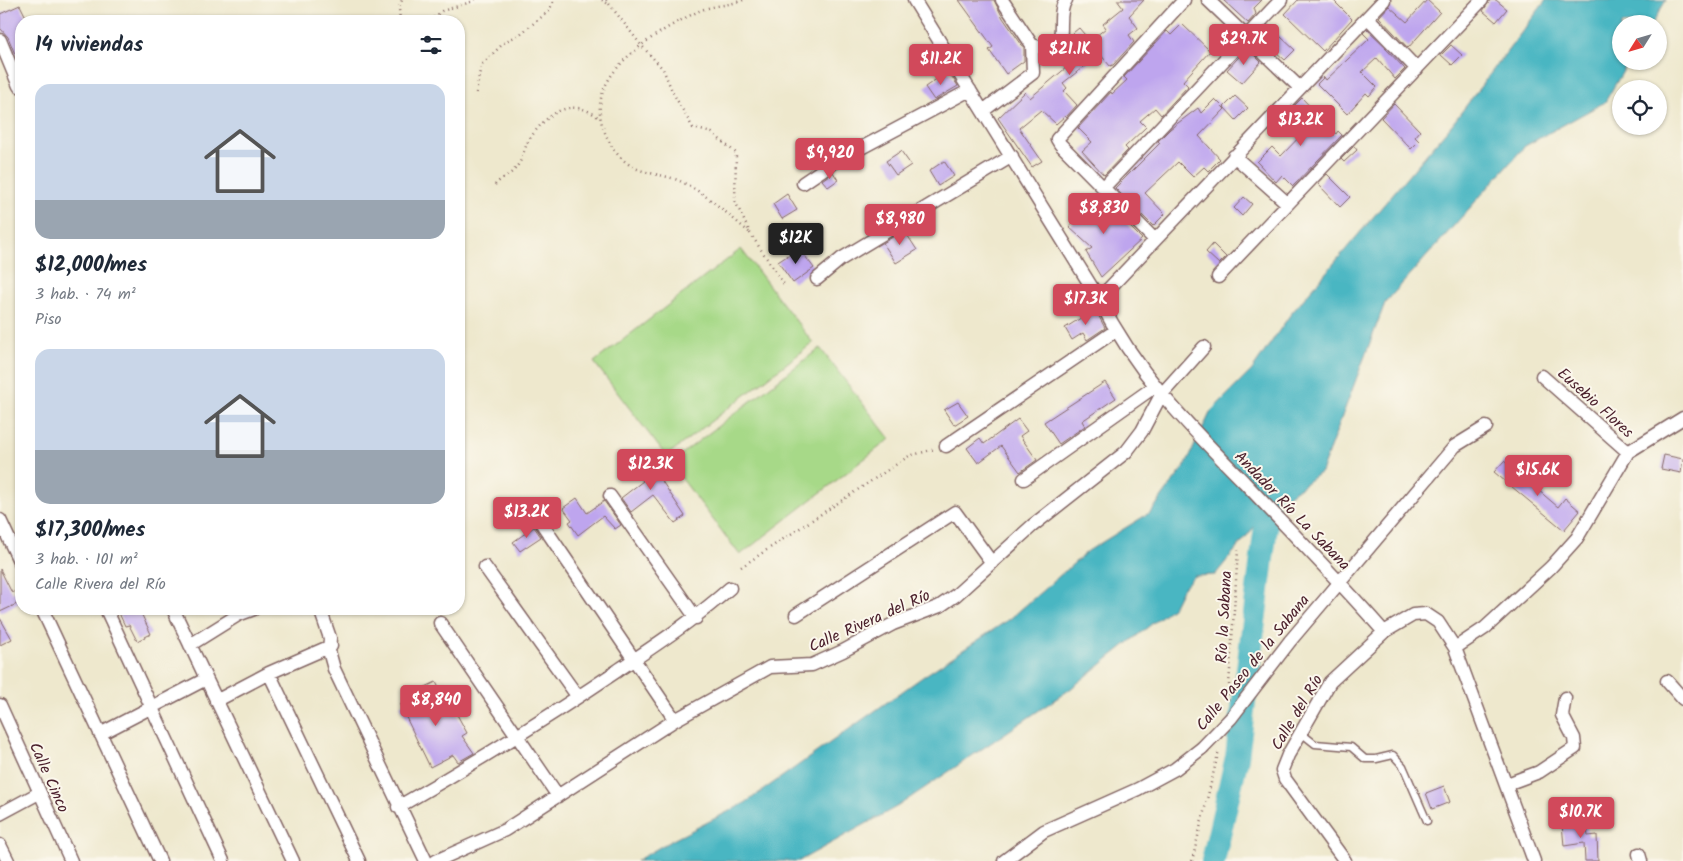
<!DOCTYPE html>
<html lang="es">
<head>
<meta charset="utf-8">
<style>
  :root { --surface:#fff; --page:#f6f6f7; --text:#1f2937; --muted:#747a83; --accent:#d1495b }
  body { margin:0; font-family:Kalam,sans-serif; background:var(--page); color:var(--text); height:100vh; display:flex; flex-direction:column; font-size:19px; white-space:nowrap }
  * { box-sizing:border-box; margin:0 }
  p { font-size:16px; color:var(--muted) }
  .icon { flex:none; width:28px; height:28px; fill:none; stroke:currentColor; stroke-width:2; stroke-linecap:round; stroke-linejoin:round }
  .map { position:relative; flex:1; overflow:hidden }
  .details { position:absolute; left:15px; top:15px; width:450px; height:600px; display:flex; flex-direction:column; background:var(--surface); border-radius:20px; box-shadow:0 1px 4px #0004 }
  .details>* { flex:none }
  .needle { width:32px; rotate:233deg }
  .fabs { position:absolute; left:1612px; top:15px; display:grid; gap:10px }
  .fabs a { display:grid; place-items:center; width:55px; height:55px; border-radius:50%; background:var(--surface); box-shadow:0 1px 4px #0004; font-size:25px }
  .price { position:absolute; translate:-50% -42px; padding:0 11px; border-radius:5px; background:var(--accent); color:#fff; font-size:16px; line-height:32px; filter:drop-shadow(0 1px 2px #0008) }
  .price::after { content:''; position:absolute; left:50%; top:30px; width:15px; height:11px; margin-left:-8px; background:inherit; clip-path:polygon(0 0,100% 0,50% 100%) }
  .price.current { background:#222; color:#fff }
  ul { padding:0; list-style:none }
  li { display:grid; align-content:center; gap:10px; height:265px; padding:0 20px }
  li span { display:grid; place-items:center; height:155px; border-radius:15px; color:#555 }
  li>.icon { margin-inline-start:auto }
  span .icon { width:90px; height:90px; fill:#fffc; stroke-width:1 }
  li b { font-size:21px }
  h2 { display:flex; justify-content:space-between; align-items:center; height:60px; padding:0 20px; font-size:21px }
  .map>svg:first-child { display:block }
  .green { fill:#a7d988; stroke:#787c5a }
  .water { fill:#48b6c2; stroke:#496a76 }
  .lines { fill:none; stroke-linecap:round; stroke-linejoin:round }
  .river { stroke:#48b6c2; stroke-width:24 }
  .building { fill:#bea5ee }
  .lane-casing { stroke:#836564; stroke-width:9 }
  .street-casing { stroke:#836564; stroke-width:15 }
  .path { stroke:#836564; stroke-width:2.5; stroke-dasharray:1 4; stroke-linecap:butt }
  .lane { stroke:#fff; stroke-width:6 }
  .street { stroke:#fff; stroke-width:12 }
  .street-bridge-casing { stroke:#836564; stroke-width:15; stroke-linecap:butt }
  .street-bridge { stroke:#fff; stroke-width:12 }
  .labels { text-anchor:middle; stroke-width:4; stroke-linejoin:round; paint-order:stroke }
  .street-label { font-size:16px; fill:#4a1f2b; stroke:#fbf7ec }
</style>
</head>
<body>
<div class="map">
<svg width="1683" height="861" viewBox="0 0 1683 861">
  <rect width="100%" height="100%" fill="#fbf7ec"/>
  <filter id="ink" filterUnits="userSpaceOnUse"><feTurbulence type="fractalNoise" baseFrequency=".02" numOctaves="2"/><feDisplacementMap in="SourceGraphic" scale="10" xChannelSelector="R" yChannelSelector="G"/><feConvolveMatrix kernelMatrix="1 2 1 2 8 2 1 2 1" color-interpolation-filters="sRGB"/></filter>
  <filter id="wash" filterUnits="userSpaceOnUse"><feTurbulence type="fractalNoise" baseFrequency=".0096" numOctaves="4" result="noise"/><feDisplacementMap in="SourceGraphic" scale="20" xChannelSelector="R" yChannelSelector="G"/><feGaussianBlur stdDeviation="1.12" result="paint"/><feColorMatrix in="noise" values="0 0 0 0 0 0 0 0 0 0 0 0 0 0 0 0 0 1.4 0 .05"/><feComposite in="paint" operator="in"/></filter>
  <g filter="url(#wash)">
    <rect width="100%" height="100%" fill="#eee8cd"/>
    <path class="green" d="M741 249 813 343 666 456 594 362Z
      M820 348 890 439 740 555 670 463Z"/>
    <path class="water" d="M1546 0H1666L1652 24H1621V61H1629L1605 102 1525 146 1385 303 1321 472 1268 510 1215 575 1194 576 1182 589 1173 607 1069 690 898 806 799 861H636L665 844 745 803 924 676 1011 618 1088 551 1151 512 1185 466 1211 411 1252 370 1290 315 1453 123Z"/>
    <g class="lines">
      <path class="river" d="M1213 861 1237 757 1268 510"/>
    </g>
    <g id="blocks">
      <path class="building" d="M959 0H994L1003 18 1024 48V61L1006 74 989 50 993 47Z
        M1117 0H1144L1129 16 1138 28 1129 35 1134 42 1113 65 1110 66 1100 54 1063 83 1067 88 1064 91 1077 105 1066 117 1065 116 1056 124 1041 110 1019 128 1042 161 1032 167 998 118 1025 92 1030 98 1067 67 1061 60 1075 48 1068 40V37L1079 28 1090 41 1106 28 1103 24 1123 8Z
        M1223 0H1262L1254 8 1256 14 1248 23Z
        M1298 0H1333L1352 19 1323 51 1285 14Z
        M1427 0 1440 12 1408 48 1379 17 1389 6 1407 22Z
        M1490 0H1496L1507 9 1496 22 1483 11Z
        M20 5 28 21H21V51L15 54 8 37 0 28V14Z
        M1182 24 1210 51 1183 81 1188 86 1161 115 1155 108 1140 121 1146 127 1125 147 1128 150 1104 175 1082 151 1092 142 1078 128 1111 92 1112 94 1127 80 1124 77 1167 31 1171 35Z
        M1268 25 1295 50 1285 60 1258 36Z
        M1367 29 1405 69 1395 79 1377 58 1362 72 1377 87 1369 96 1366 93 1347 114 1317 84 1324 77 1326 80 1369 39 1363 33Z
        M1451 45 1462 55 1452 65 1441 55Z
        M1247 48 1261 62 1242 83 1227 70Z
        M948 71 958 86 934 100 925 87Z
        M1235 96 1248 108 1236 120 1224 107Z
        M1302 98 1336 134 1338 131 1342 135 1293 186 1282 175 1276 182 1257 162 1272 147 1281 156 1307 129 1290 110Z
        M1215 99 1225 109 1199 136 1220 159 1208 171 1204 167 1193 177 1178 162 1145 193 1165 214 1153 226 1115 188 1160 143 1158 141 1170 129 1198 108 1201 113Z
        M1394 104 1420 131 1415 137 1419 141 1411 149 1381 118Z
        M1354 146 1357 150 1344 162 1341 159Z
        M901 151 911 165 896 175 886 161Z
        M944 161 954 176 938 186 929 171Z
        M833 172 838 180 828 187 822 180Z
        M1327 174 1350 197 1340 207 1318 184Z
        M787 194 797 210 782 219 773 204Z
        M1097 194 1142 239 1101 277 1086 252 1092 248 1069 227Z
        M1244 197 1252 204 1242 216 1234 208Z
        M904 230 917 250 896 263 883 243Z
        M1213 244 1226 257 1219 264 1206 252Z
        M799 248 814 268 793 283 778 262Z
        M1095 309 1105 328 1087 340 1083 333 1072 340 1065 328Z
        M1105 382 1116 398 1082 421 1085 426 1059 444 1044 422Z
        M958 402 968 416 954 425 944 410Z
        M1018 419 1027 431 1020 436 1037 460 1020 472 1001 446 978 463 967 448 980 438 984 444Z
        M644 454 685 516 675 523 653 495 631 512 621 498 643 481 631 463Z
        M1664 455 1683 459 1681 473 1661 469Z
        M1504 461 1558 507 1565 498 1580 511 1564 530 1494 472Z
        M577 498 587 513 604 501 621 525 615 529 603 516 578 535 569 522 572 520 563 508Z
        M534 527 541 537 520 551 513 542Z
        M0 569 12 593 16 591 21 602 0 612Z
        M117 609H139L151 634 137 641 129 625 125 626Z
        M0 618 12 639 0 645Z
        M436 682 450 711 454 709 467 733 462 736 474 753 458 762 453 755 430 767 400 705 421 695 419 690Z
        M1444 786 1450 802 1432 809 1426 793Z
        M1586 822 1588 836 1597 835 1598 861H1585L1584 843 1564 846 1562 824Z"/>
    </g>
  </g>
  <g filter="url(#ink)">
    <use href="#blocks" fill-opacity="0" stroke="#836564" stroke-width="1"/>
    <g class="lines">
      <defs>
        <path id="lane" d="M1301 733 1315 744 1351 747 1365 759H1376L1393 755 1403 766 1427 821"/>
        <path id="street" d="M914 0 1099 299C1137 374 1186 423 1244 482 1291 532 1339 580 1384 632
          M1208 0 1299 87
          M1368 18 1417 69
          M0 40 19 86
          M1032 45C1077 60 1052 18 1066 0
          M983 111 1033 73 1032 45 1002 0
          M1234 156 1287 203
          M803 183 831 164 970 90
          M1103 188 1281 0
          M1155 240 1060 144 1057 139 1184 0
          M1218 277 1482 0
          M817 279 841 259 1012 156
          M1099 299 1384 0
          M1542 376 1628 452
          M946 446 1115 331
          M1024 479 1154 387
          M610 496 696 618
          M0 520 21 565
          M540 521 675 720
          M485 567 578 697
          M42 609 160 861
          M106 609 223 861
          M173 609 293 861
          M320 609 330 638 329 651 334 669 426 861
          M796 615 955 512 992 563
          M440 623 558 796
          M1290 641 1455 446 1486 427
          M190 645 238 615 254 609
          M1455 648 1485 628 1551 567 1577 538 1628 452 1683 418
          M269 673 359 861
          M1667 681 1683 699
          M216 701 269 673 331 646
          M0 705 71 861
          M100 734 206 679
          M1507 784 1539 772 1575 748 1574 738 1562 715 1565 698
          M398 807C473 764 546 719 617 671 657 644 694 620 730 588
          M0 814 39 793
          M0 845 8 861
          M1639 854 1641 861
          M436 861 505 830 675 720 770 667 812 665 843 651 893 624 940 606 956 595 1032 526 1126 452 1142 431 1161 395 1204 347
          M1004 861 1044 831 1138 789 1175 769 1202 748
          M1345 861 1285 779 1282 770 1288 755 1330 682 1384 632 1413 615 1426 614 1438 622 1455 648 1534 861"/>
      </defs>
      <use href="#lane" class="lane-casing"/>
      <use href="#street" class="street-casing"/>
      <path class="path" d="M602 0 608 4
        M606 0 641 45 663 69 673 93 693 128 712 133 736 153 735 201 750 233 785 286
        M743 0C729 6 712 5 699 11 658 31 581 74 604 130 609 143 615 154 627 163 644 176 666 173 684 183 709 196 730 216 750 233
        M400 21 399 8 402 0
        M430 21 442 11 477 0
        M476 93 481 65 506 41 519 35 549 11 554 0
        M495 185C503 176 510 177 518 165 523 158 524 148 529 140 546 114 571 95 599 118
        M741 567 909 456 935 449
        M1228 700 1238 550
        M1192 861 1219 750"/>
      <use href="#lane" class="lane"/>
      <use href="#street" class="street"/>
      <defs>
        <path id="street-bridge" d="M1202 748 1231 718 1290 641"/>
      </defs>
      <use href="#street-bridge" class="street-bridge-casing"/>
      <use href="#street-bridge" class="street-bridge"/>
    </g>
  </g>
  <g class="labels">
    <g class="street-label">
      <text transform="translate(1596 402) rotate(42)" y="6">Eusebio Flores</text>
      <text transform="translate(1293 510) rotate(46)" y="6">Andador Río La Sabana</text>
      <text transform="translate(1223 617) rotate(-87)" y="6">Río la Sabana</text>
      <text transform="translate(869 620) rotate(-24)" y="6">Calle Rivera del Río</text>
      <text transform="translate(1252 662) rotate(-51)" y="6">Calle Paseo de la Sabana</text>
      <text transform="translate(1296 712) rotate(-59)" y="6">Calle del Río</text>
      <text transform="translate(50 777) rotate(66)" y="6">Calle Cinco</text>
    </g>
  </g>
</svg>
<div class="fabs">
<a><svg class="needle" viewBox="-14 -14 28 28"><path d="M0-13l5 13h-10z" fill="#e53935"/><path d="M0 13l5-13h-10z" fill="#747a83"/></svg></a>
<a><svg class="icon" aria-label="locate" viewBox="0 0 24 24"><circle cx="12" cy="12" r="6"/><path d="M12 2v4M12 18v4M2 12h4M18 12h4"/></svg></a>
</div>
<b class="price" style="left:1244px;top:66px">$29.7K</b>
<b class="price" style="left:1070px;top:76px">$21.1K</b>
<b class="price" style="left:941px;top:86px">$11.2K</b>
<b class="price" style="left:1301px;top:147px">$13.2K</b>
<b class="price" style="left:830px;top:180px">$9,920</b>
<b class="price" style="left:1104px;top:235px">$8,830</b>
<b class="price" style="left:900px;top:246px">$8,980</b>
<b class="price current" style="left:796px;top:265px">$12K</b>
<b class="price" style="left:1086px;top:326px">$17.3K</b>
<b class="price" style="left:651px;top:491px">$12.3K</b>
<b class="price" style="left:1538px;top:497px">$15.6K</b>
<b class="price" style="left:527px;top:539px">$13.2K</b>
<b class="price" style="left:436px;top:727px">$8,840</b>
<b class="price" style="left:1581px;top:839px">$10.7K</b>
<section class="details">
<h2>14 viviendas<svg class="icon" aria-label="filters" viewBox="0 0 24 24"><path d="M4 7h16M4 17h16"/><circle cx="9" cy="7" r="2"/><circle cx="15" cy="17" r="2"/></svg></h2>
<ul>
<li><span style="background:linear-gradient(#c9d6e8 75%,#9aa5b1 0)"><svg class="icon" aria-label="home" viewBox="0 0 24 24"><path d="M3 11l9-7 9 7M6 9v11h12V9"/></svg></span><div><b>$12,000/mes</b><p>3 hab. · 74 m²</p><p>Piso</p></div></li>
<li><span style="background:linear-gradient(#c9d6e8 65%,#9aa5b1 0)"><svg class="icon" aria-label="home" viewBox="0 0 24 24"><path d="M3 11l9-7 9 7M6 9v11h12V9"/></svg></span><div><b>$17,300/mes</b><p>3 hab. · 101 m²</p><p>Calle Rivera del Río</p></div></li>
</ul>
</section>
</div>
</body>
</html>
